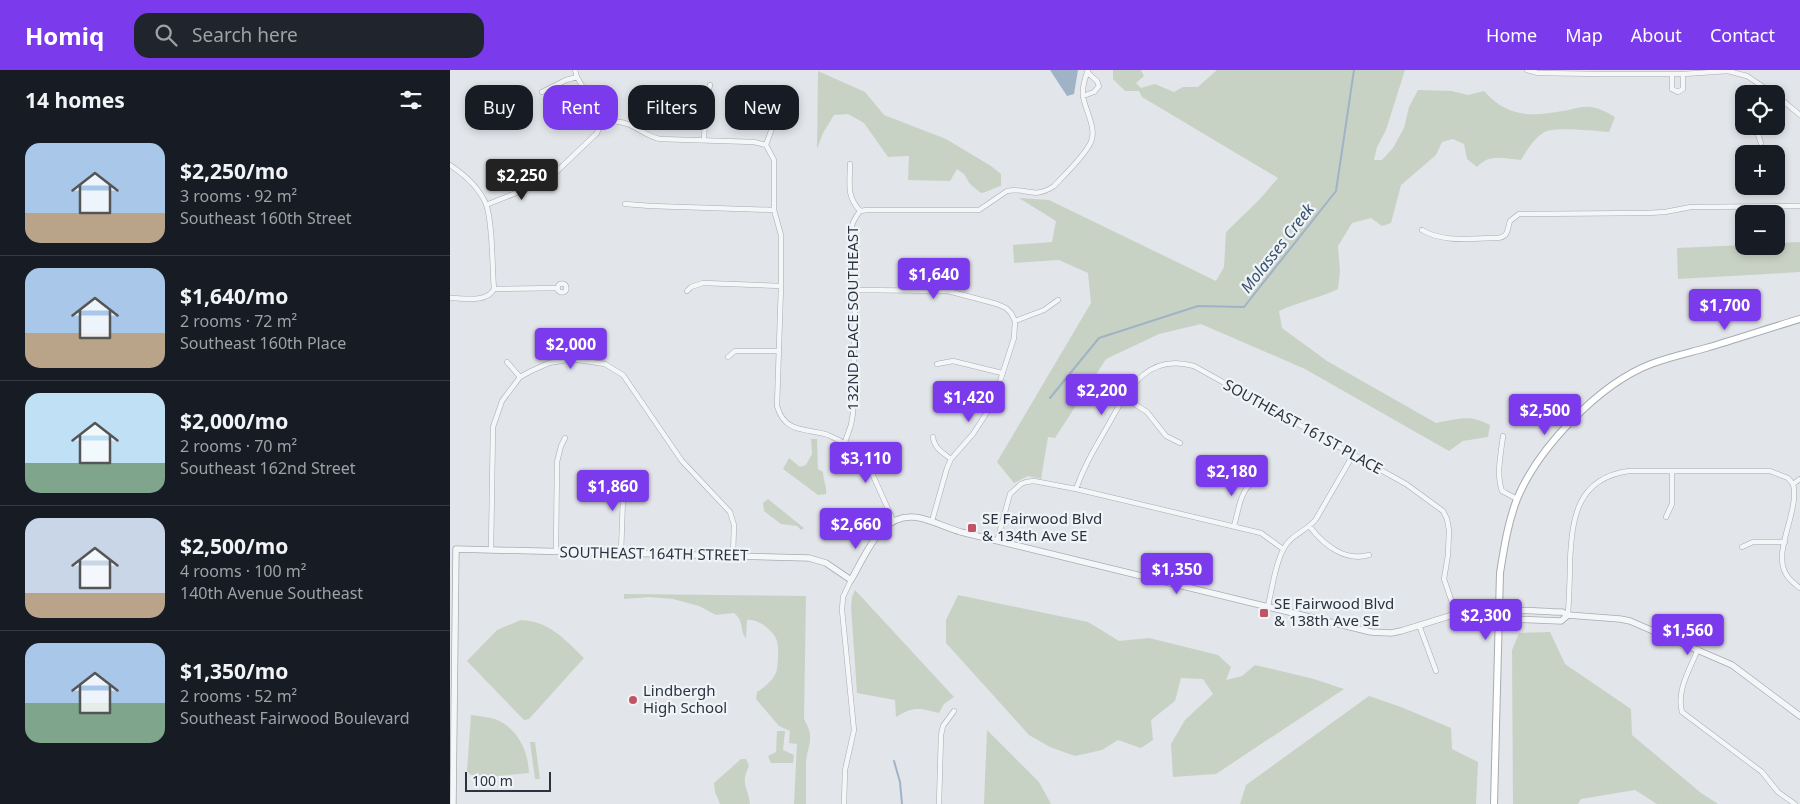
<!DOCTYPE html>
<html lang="en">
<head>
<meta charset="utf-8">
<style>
  :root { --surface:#171b24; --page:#20242c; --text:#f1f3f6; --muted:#9ea1a6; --line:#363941; --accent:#7c3aed }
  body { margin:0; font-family:"Noto Sans",sans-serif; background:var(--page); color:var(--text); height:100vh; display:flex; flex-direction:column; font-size:19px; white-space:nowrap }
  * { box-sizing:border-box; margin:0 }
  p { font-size:16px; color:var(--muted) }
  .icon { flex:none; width:28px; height:28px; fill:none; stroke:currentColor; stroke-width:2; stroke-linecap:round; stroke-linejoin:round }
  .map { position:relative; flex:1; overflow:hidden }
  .details { display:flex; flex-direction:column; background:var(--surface); width:450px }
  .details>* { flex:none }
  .banner { position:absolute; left:15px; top:15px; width:475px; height:45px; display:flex; gap:10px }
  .fabs { position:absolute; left:1285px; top:15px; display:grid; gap:10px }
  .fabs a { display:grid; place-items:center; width:50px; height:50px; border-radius:10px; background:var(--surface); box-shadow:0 2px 8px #0003; font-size:25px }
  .scale { position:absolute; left:15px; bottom:12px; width:86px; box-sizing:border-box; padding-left:5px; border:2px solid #2b3340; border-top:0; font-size:14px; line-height:18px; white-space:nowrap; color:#2b3340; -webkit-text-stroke:4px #f1f4f7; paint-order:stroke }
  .price { position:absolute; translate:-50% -42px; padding:0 11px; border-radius:5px; background:var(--accent); color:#fff; font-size:16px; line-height:32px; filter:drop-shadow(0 1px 2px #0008) }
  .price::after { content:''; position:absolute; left:50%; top:30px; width:15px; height:11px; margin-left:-8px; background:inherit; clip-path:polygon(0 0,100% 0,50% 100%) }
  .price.active { background:#222; color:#fff }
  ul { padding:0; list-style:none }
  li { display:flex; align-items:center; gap:15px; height:125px; padding:0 25px }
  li+li { border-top:1px solid var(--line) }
  li span { display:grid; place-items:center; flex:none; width:140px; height:100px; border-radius:15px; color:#555 }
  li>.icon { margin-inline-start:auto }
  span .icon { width:60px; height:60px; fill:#fffc; stroke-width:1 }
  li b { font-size:21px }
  h2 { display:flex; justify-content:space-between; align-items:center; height:60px; padding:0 25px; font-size:21px }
  .tag { padding:0 18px; border-radius:15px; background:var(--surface); box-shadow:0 2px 8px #0003; font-size:18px; line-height:45px }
  .tag.active { background:var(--accent); color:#fff }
  header { display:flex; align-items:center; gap:30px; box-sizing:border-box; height:70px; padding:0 25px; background:var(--accent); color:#fff }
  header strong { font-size:24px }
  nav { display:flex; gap:28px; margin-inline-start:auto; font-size:18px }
  .search { width:350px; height:45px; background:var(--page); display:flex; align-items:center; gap:12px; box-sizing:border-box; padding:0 18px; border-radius:15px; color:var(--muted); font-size:19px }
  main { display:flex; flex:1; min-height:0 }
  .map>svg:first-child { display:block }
  .green { fill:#c8d2c4 }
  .water { fill:#a0b3c6 }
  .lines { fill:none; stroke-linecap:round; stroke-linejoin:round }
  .stream { stroke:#a0b3c6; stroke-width:2 }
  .minor-casing { stroke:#a7acb3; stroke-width:5.5 }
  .tertiary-casing { stroke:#a7acb3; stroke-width:7 }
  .secondary-casing { stroke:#a7acb3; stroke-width:8 }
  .minor { stroke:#f4f6f8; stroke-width:4.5 }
  .tertiary { stroke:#f4f6f8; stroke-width:5.5 }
  .secondary { stroke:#fff; stroke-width:6 }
  .poi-dot { fill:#c25364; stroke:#f1f4f7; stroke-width:2 }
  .labels { text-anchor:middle; stroke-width:4.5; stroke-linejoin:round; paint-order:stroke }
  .street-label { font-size:15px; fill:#2b3340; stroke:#f1f4f7 }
  .poi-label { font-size:15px; fill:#2b3340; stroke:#f1f4f7; text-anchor:start }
  .water-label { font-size:16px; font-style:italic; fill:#395270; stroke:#f1f4f7 }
</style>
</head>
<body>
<header>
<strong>Homiq</strong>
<div class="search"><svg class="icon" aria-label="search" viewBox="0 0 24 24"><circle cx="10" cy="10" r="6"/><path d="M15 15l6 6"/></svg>Search here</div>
<nav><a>Home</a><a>Map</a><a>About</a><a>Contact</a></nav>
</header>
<main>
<section class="details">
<h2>14 homes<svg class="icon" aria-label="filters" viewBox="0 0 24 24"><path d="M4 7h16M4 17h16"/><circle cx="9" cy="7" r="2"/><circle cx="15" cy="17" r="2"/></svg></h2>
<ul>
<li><span style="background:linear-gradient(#a9c7e8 70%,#b9a48a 0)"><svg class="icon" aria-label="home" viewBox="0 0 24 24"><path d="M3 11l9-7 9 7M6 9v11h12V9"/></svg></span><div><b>$2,250/mo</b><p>3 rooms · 92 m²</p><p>Southeast 160th Street</p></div></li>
<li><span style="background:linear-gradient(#a9c7e8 65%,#b9a48a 0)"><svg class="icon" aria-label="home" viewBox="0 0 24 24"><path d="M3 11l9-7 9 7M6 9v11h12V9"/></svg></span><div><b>$1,640/mo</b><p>2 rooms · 72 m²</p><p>Southeast 160th Place</p></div></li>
<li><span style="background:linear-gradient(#bfe0f5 70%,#7fa58c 0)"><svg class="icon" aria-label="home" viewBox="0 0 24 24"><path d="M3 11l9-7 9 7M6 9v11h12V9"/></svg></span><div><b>$2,000/mo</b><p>2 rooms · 70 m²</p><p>Southeast 162nd Street</p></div></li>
<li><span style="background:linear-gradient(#c9d6e8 75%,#b9a48a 0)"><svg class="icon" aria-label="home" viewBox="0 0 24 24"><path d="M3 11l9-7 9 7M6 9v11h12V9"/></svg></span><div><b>$2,500/mo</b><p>4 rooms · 100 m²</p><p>140th Avenue Southeast</p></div></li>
<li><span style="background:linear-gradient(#a9c7e8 60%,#7fa58c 0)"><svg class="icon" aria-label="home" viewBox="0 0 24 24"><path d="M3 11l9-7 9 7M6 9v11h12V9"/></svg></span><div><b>$1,350/mo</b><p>2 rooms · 52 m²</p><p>Southeast Fairwood Boulevard</p></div></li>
</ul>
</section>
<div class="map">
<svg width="1350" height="734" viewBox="0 0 1350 734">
  <rect width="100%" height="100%" fill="#e2e5e9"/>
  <path class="green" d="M663 0H691L694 6 686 13 691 18 705 14 724 22 733 17H748L767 0H955L936 60 927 77 924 90H932L943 78 954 58 959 37 968 20 1002 21 1018 25 1034 21C1057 47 1080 47 1113 41 1121 40 1131 36 1140 37 1149 38 1157 42 1165 47L1159 62C1146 61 1108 57 1097 61 1085 66 1077 80 1071 90 1054 89 1040 83 1027 97L1017 89 1014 74 1003 69 992 72 986 85 951 115 941 153 932 156 921 148 902 153 888 176 890 201 888 219C869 228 849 232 829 241L832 258 877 291 986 353C1009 349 1019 344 1040 355L1038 367 1013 371 999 381 855 299 751 254 709 264 656 289 605 368 598 367 591 409 578 406 564 413 547 392 641 233 638 203 609 190 564 193 563 175 602 172 606 151 569 128 599 130 766 211 774 197 776 162 809 130 828 108 692 27 689 21H675L663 9Z
    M368 1 415 22 434 45 496 69 541 96 551 104V116C543 118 538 122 531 123L520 114 514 104 507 99 500 111 458 110 459 86 438 87 414 53 398 44 384 45 373 63 367 79Z
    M1350 172V202L1228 209 1227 178 1294 175V176H1326V173Z
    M361 369H367L368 399 373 402C373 410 377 416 376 424L368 425 333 399 339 388 350 397 356 395 362 384Z
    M318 429 354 458 351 460 347 456 331 454 314 441 313 433Z
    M405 520 504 627 494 634 489 643C470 638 463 636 446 647L445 630 407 623 401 537 402 527Z
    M174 524 356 526 354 649C366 670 357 674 356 694 356 707 356 721 356 734H344L347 674 339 673 340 661 329 656 306 629 307 622C315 617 325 609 327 599 328 592 329 578 327 571 324 561 308 548 297 550L296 568C289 560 295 552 284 543L266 545 249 536 223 529 199 527 174 529Z
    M508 525 638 552 669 571 699 568 768 585 781 597 776 610 792 606 805 595 864 609 894 619 766 704 723 707 721 674 735 650 763 624 753 609 731 608 725 631 701 650 703 670 691 678 668 670 652 680 625 686 600 677 579 665 496 573V550Z
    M71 550C101 552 114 569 134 588L79 649 74 650 17 591 47 560Z
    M1100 562 1115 594 1181 639 1182 665 1251 723 1268 734H1207L1185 720 1131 729 1128 734H1063L1062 580 1069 563Z
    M919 626 951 637 1001 658 1002 679 1028 692 1026 734H790L796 715Z
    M21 645C29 646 38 647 45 649 67 658 78 679 79 703L48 706 21 705 17 701Z
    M537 660 589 712 601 734H534Z
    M327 661H335L333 680 344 685 343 693H321L318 686 326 682Z
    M80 672H85L90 709H85Z
    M291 689H296L299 696C290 715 298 716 300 734H270L265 722 264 713Z"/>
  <path class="water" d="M600 0H628L624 24 617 26Z"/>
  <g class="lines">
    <path class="stream" d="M600 328 649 268 748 236 794 237 886 121 904 0
      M444 691 450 712 452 734"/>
    <defs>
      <path id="minor" d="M125 0 127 7 152 51
        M1077 0 1088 3 1151 4H1233L1278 1 1297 6 1324 24
        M1222 4V19L1228 22 1233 19V4
        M92 22 116 10 127 7
        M1326 25 1350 45
        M633 26 644 22 649 16 647 11 637 2
        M152 51C162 51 171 51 180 55 191 60 199 67 210 69L304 72 316 75
        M1305 56 1311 73
        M254 69 256 32 260 15
        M316 75 324 90V140L331 165V216L327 336C335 364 356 358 378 365 393 371 406 380 417 392L443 450
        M316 75 322 58 323 49
        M0 95C15 105 29 117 36 134 43 153 42 197 44 219
        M175 134 201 136 324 140
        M36 135 91 113 102 106 147 63 152 51
        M410 141 417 140H529L557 121C577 117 583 130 604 116 616 103 633 88 641 72 647 58 635 40 633 26 632 18 635 8 638 0
        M972 160C993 173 1023 168 1047 168 1059 167 1057 160 1060 151L1069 144 1197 143 1215 142 1241 137 1350 136
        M107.5 218a4.5 4.5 0 1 1 9 0a4.5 4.5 0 1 1-9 0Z
        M405 220 498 221 547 234 556 238 561 243 565 251 564 268 543 333 523 364 501 389 497 398 482 451
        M237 221 241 217 253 213 331 216
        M0 228C14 228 37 233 44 219L107 218
        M565 251 594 240 608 230
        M278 287 285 281H328
        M57 292 70 307
        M487 294 503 291 552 303
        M674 327 697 342 716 366 730 373
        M1053 366C1051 384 1046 403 1052 421L1067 429
        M483 367C484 378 493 383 501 389
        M395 372 401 355 403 343 406 181C400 162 398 157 410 141 396 125 400 114 400 94
        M1343 414C1350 441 1322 481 1336 504 1339 510 1345 514 1350 518
        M626 419C634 396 645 378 657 357 677 322 695 282 744 296L956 414 993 441 997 449 999 460 998 485 994 509 1006 544
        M1216 447 1222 434V402
        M784 456C788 443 790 421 802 413
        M860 457C874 475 895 492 919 485
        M547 471 560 424 571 414 576 412 584 411 626 419 811 463 833 479
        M1292 477 1303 472H1335
        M41 480 43 357 52 331 70 307 81 301 99 293 116 290H128L155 294 173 305 232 391 280 442 284 455 283 485
        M106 481 107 392 111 376 115 368
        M171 483 173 427 175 420 181 413
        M818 536C822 519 826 489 836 475 843 464 858 460 866 449L903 385
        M1118 545C1119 527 1120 509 1120 491 1122 448 1127 408 1179 401H1320L1338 408 1343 414 1350 409
        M969 555 986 601
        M1248 579C1240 599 1226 621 1232 642L1312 702 1328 722 1345 734
        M394 734 395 700 404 660 392 540 393 527 401 510
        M489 734 491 665 493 656 504 641"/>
      <path id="tertiary" d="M1006 544C1025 550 1042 542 1061 541 1077 539 1095 542 1112 542L1118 545 1170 549 1180 551 1282 595 1350 646
        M3 734 6 479 359 488 376 493 401 510C417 483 431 440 470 448 484 451 497 458 511 462L921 562 941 563 951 561 1006 544 1014 538H1036L1059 549 1111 551 1118 545"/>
      <path id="secondary" d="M1044 734 1050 503C1054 478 1058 452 1067 429 1088 378 1149 314 1201 294 1219 287 1238 283 1256 278 1287 269 1319 258 1350 249"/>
    </defs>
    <use href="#minor" class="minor-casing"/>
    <use href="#tertiary" class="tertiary-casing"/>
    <use href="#secondary" class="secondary-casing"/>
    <use href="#minor" class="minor"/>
    <use href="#tertiary" class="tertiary"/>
    <use href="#secondary" class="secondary"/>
  </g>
  <g class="poi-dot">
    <rect x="517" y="453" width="10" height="10" rx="2.5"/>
    <rect x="809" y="538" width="10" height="10" rx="2.5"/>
    <circle cx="183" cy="630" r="5"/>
  </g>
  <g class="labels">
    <g class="street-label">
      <text transform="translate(403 248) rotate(-90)" y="5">132ND PLACE SOUTHEAST</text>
      <text transform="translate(853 357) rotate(29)" y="5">SOUTHEAST 161ST PLACE</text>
      <text transform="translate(204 484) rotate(1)" y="5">SOUTHEAST 164TH STREET</text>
    </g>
    <g class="poi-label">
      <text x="532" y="454">SE Fairwood Blvd<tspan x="532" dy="17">&amp; 134th Ave SE</tspan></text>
      <text x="824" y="539">SE Fairwood Blvd<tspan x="824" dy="17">&amp; 138th Ave SE</tspan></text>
      <text x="193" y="626">Lindbergh<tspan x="193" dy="17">High School</tspan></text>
    </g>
    <g class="water-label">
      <text transform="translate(827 178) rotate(-52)" y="6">Molasses Creek</text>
    </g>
  </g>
</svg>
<div class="fabs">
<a><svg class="icon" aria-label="locate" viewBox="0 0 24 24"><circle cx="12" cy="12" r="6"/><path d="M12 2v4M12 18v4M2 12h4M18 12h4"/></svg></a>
<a>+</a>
<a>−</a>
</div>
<div class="scale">100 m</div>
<b class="price active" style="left:72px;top:131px">$2,250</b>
<b class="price" style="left:484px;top:230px">$1,640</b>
<b class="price" style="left:1275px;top:261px">$1,700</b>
<b class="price" style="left:121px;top:300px">$2,000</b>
<b class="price" style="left:652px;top:346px">$2,200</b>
<b class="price" style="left:519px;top:353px">$1,420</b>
<b class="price" style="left:1095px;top:366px">$2,500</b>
<b class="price" style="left:416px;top:414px">$3,110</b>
<b class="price" style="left:782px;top:427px">$2,180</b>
<b class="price" style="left:163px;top:442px">$1,860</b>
<b class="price" style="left:406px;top:480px">$2,660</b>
<b class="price" style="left:727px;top:525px">$1,350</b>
<b class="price" style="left:1036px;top:571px">$2,300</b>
<b class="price" style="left:1238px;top:586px">$1,560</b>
<div class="banner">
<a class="tag">Buy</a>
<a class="tag active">Rent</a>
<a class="tag">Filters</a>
<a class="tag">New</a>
</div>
</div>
</main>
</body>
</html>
